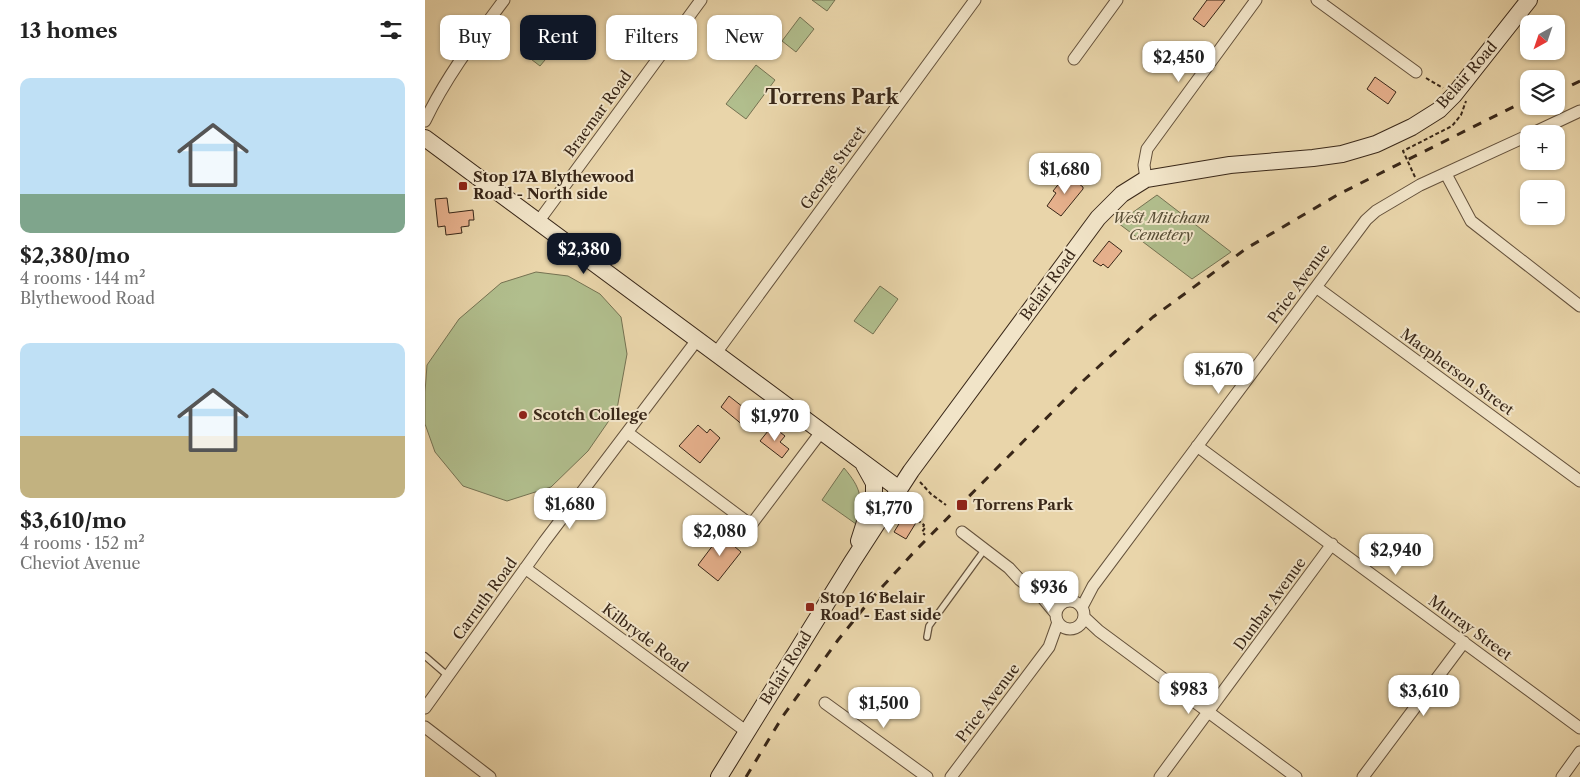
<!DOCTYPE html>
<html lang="en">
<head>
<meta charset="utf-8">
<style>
  :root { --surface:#fff; --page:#f6f6f6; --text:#222; --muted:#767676; --accent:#111827 }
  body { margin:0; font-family:"Libre Caslon Text",serif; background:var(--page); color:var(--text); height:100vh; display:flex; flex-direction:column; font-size:19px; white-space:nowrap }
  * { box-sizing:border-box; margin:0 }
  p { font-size:16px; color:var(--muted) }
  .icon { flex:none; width:28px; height:28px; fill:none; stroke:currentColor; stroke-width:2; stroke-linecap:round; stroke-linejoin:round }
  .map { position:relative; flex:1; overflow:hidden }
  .panel { display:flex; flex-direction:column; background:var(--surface); width:425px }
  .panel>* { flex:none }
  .hud { position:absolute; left:15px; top:15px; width:475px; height:45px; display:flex; gap:10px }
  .needle { width:32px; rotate:220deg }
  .controls { position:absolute; left:1095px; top:15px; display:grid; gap:10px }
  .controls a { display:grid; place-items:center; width:45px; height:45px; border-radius:10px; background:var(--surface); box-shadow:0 1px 4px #0004; font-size:25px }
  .price { position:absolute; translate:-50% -42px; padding:0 11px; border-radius:10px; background:#fff; color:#222; font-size:16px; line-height:32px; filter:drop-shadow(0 1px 2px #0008) }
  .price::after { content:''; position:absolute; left:50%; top:30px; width:15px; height:11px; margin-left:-8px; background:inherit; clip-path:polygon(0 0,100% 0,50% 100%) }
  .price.selected { background:var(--accent); color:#fff }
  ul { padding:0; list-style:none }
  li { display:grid; align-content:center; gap:10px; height:265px; padding:0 20px }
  li span { display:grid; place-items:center; height:155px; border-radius:10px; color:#555 }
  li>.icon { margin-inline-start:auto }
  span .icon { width:90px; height:90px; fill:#fffc; stroke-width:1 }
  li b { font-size:21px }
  h2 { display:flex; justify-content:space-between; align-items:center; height:60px; padding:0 20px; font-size:21px }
  .chip { padding:0 18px; border-radius:10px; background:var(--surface); box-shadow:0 1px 4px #0004; font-size:18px; line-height:45px }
  .chip.selected { background:var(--accent); color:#fff }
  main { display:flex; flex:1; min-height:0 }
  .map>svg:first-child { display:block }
  .green { fill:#b1be8d; stroke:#757252 }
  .building { fill:#e6b08c; stroke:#392718 }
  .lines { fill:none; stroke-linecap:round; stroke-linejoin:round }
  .service-casing { stroke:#65523c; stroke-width:8 }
  .minor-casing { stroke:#65523c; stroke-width:13 }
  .secondary-casing { stroke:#392718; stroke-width:18 }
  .path { stroke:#392718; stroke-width:2; stroke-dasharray:4 2.5; stroke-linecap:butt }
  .service { stroke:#f1e4c8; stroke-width:5.5 }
  .minor { stroke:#f1e4c8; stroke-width:11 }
  .secondary { stroke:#f1e4c8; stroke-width:16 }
  .rail { stroke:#392718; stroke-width:3; stroke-dasharray:9 9; stroke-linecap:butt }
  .poi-dot { fill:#8f2418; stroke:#f1e4c8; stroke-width:2 }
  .labels { text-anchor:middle; stroke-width:4; stroke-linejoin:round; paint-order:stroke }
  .street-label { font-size:15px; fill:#392718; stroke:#f1e4c8 }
  .poi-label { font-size:15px; font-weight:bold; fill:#392718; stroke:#f1e4c8; text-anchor:start }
  .park-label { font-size:15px; font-style:italic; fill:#574d35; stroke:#f1e4c8 }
  .district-label { font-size:20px; font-weight:bold; fill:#392718; stroke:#f1e4c8 }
</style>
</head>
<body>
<main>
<section class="panel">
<h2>13 homes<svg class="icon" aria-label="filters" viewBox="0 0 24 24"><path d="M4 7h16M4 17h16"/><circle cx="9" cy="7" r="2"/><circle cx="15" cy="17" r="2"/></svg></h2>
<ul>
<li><span style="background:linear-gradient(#bfe0f5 75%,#7fa58c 0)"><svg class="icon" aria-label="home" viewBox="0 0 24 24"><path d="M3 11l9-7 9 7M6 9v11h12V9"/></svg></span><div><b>$2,380/mo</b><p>4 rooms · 144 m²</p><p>Blythewood Road</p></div></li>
<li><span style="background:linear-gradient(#bfe0f5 60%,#c2b280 0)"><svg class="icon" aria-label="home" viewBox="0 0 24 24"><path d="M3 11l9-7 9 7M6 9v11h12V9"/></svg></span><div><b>$3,610/mo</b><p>4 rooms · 152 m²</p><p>Cheviot Avenue</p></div></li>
</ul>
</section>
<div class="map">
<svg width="1155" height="777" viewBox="0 0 1155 777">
  <rect width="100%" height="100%" fill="#e9d5aa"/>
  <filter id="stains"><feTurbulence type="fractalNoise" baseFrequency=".004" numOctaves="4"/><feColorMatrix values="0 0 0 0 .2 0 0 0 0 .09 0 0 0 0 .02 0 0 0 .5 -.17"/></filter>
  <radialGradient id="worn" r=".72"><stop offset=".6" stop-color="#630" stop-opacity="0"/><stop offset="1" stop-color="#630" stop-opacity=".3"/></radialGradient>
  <path class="green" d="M387 0H410L402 11Z
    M128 16 145 30 115 66 98 53Z
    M375 17 389 29 371 52 357 41Z
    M331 65 350 80 321 119 301 104Z
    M732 195 806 252 767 279 693 223Z
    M111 272 143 276 175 294 196 317 202 354 192 409 163 451 126 487 82 501 38 486 10 452 0 424V392L2 365 34 319 76 283Z
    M455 286 473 299 448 334 429 321Z
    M419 468C436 488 439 499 431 524L397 500Z"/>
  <path class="building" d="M782 0H800L779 27 768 19Z
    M950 77 971 92 963 104 942 89Z
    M640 176 642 178 644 176 658 187V189L636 216 622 206 631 193 628 191Z
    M22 198 24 213 48 210 49 220H44V226L36 227 37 233 21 235 20 226 13 227 10 199Z
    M684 241 697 251 683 268 678 264 676 266 668 261Z
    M304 396 328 415 319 426 296 407Z
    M273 425 282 433 285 429 295 438 275 463 254 446Z
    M347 426 360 436 355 442 364 449 357 458 335 441Z
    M480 514 492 521 481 539 469 532Z
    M298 532 312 543 309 546 316 552 293 581 273 565Z"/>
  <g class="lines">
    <defs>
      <path id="service" d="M502 637 504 626 560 549
        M0 656 23 676"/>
      <path id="minor" d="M892 0 991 72
        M649 59 692 0
        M0 121C21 77 50 39 79 0
        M1106 134 1155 111
        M1021 174 1046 221 1155 306
        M721 179 719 165 722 149 831 0
        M113 222 276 0
        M891 287 1155 481
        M291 353 550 0
        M203 433 326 525 396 432
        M772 446 1155 728
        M537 532 584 568 595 580 616 596 631 614
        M100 568 322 732
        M631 615a14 14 0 1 1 28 0a14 14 0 1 1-28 0Z
        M657 607 668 586 941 220 951 211 995 185 1104 135
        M659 617 674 631 871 777
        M400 703 502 777
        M0 708 119 542 272 340
        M0 727 65 777
        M526 777 624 647 633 622
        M735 777 907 544
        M938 777 1039 642
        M1137 777 1155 752"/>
      <path id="secondary" d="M0 138 474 489
        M434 541 449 494V483L439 465
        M294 777 427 562 486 471 673 218 697 194 721 179 805 165 888 158 917 154 951 144 987 127 1014 110 1029 95 1104 0"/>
    </defs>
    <use href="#service" class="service-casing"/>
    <use href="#minor" class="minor-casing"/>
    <use href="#secondary" class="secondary-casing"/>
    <path class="path" d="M1001 78 1018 88
      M990 177 978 151 1027 126 1036 115 1041 101
      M495 482 506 494 521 505
      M477 508 499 525 498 527 500 528 497 532 500 535"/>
    <use href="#service" class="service"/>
    <use href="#minor" class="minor"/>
    <use href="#secondary" class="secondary"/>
    <path class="rail" d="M1131 93 1155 81
      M321 777 358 716 413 640 447 598 490 551 659 380 728 317 822 248 914 194 1104 99"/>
  </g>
  <g class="poi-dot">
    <rect x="33" y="181" width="10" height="10" rx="2.5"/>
    <circle cx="98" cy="415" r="5"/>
    <rect x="531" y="499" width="12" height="12" rx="2.5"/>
    <rect x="380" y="602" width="10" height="10" rx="2.5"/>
  </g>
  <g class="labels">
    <g class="street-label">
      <text transform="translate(1042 75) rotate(-49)" y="5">Belair Road</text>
      <text transform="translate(173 114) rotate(-54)" y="5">Braemar Road</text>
      <text transform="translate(408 168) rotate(-54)" y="5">George Street</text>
      <text transform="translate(874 284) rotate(-54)" y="5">Price Avenue</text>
      <text transform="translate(623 285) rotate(-54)" y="5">Belair Road</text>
      <text transform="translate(1032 372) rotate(36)" y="5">Macpherson Street</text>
      <text transform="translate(60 599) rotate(-54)" y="5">Carruth Road</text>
      <text transform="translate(845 604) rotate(-54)" y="5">Dunbar Avenue</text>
      <text transform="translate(1045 628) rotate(36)" y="5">Murray Street</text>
      <text transform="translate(220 638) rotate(37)" y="5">Kilbryde Road</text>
      <text transform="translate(361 668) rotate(-58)" y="5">Belair Road</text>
      <text transform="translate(563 703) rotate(-53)" y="5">Price Avenue</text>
    </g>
    <g class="poi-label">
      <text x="48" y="182">Stop 17A Blythewood<tspan x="48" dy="17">Road - North side</tspan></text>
      <text x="108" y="420">Scotch College</text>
      <text x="548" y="510">Torrens Park</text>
      <text x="395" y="603">Stop 16 Belair<tspan x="395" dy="17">Road - East side</tspan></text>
    </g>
    <g class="park-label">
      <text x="736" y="223">West Mitcham<tspan x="736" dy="17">Cemetery</tspan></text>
    </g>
    <g class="district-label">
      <text x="407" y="104">Torrens Park</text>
    </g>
  </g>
  <rect width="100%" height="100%" filter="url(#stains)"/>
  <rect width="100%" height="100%" fill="url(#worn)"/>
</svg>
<div class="controls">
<a><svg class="needle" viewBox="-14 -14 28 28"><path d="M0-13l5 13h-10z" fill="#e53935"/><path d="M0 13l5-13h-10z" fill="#767676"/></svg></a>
<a><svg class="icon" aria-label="layers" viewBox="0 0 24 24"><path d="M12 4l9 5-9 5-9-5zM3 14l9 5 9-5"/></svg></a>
<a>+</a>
<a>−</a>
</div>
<b class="price" style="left:754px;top:83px">$2,450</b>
<b class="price" style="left:640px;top:195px">$1,680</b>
<b class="price selected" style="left:159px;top:275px">$2,380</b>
<b class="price" style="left:794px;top:395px">$1,670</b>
<b class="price" style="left:350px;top:442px">$1,970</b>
<b class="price" style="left:145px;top:530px">$1,680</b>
<b class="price" style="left:464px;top:534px">$1,770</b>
<b class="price" style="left:295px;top:557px">$2,080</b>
<b class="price" style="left:971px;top:576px">$2,940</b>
<b class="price" style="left:624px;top:613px">$936</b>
<b class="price" style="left:764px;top:715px">$983</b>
<b class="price" style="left:999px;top:717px">$3,610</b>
<b class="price" style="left:459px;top:729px">$1,500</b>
<div class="hud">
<a class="chip">Buy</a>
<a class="chip selected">Rent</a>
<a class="chip">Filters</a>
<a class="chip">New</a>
</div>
</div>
</main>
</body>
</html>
